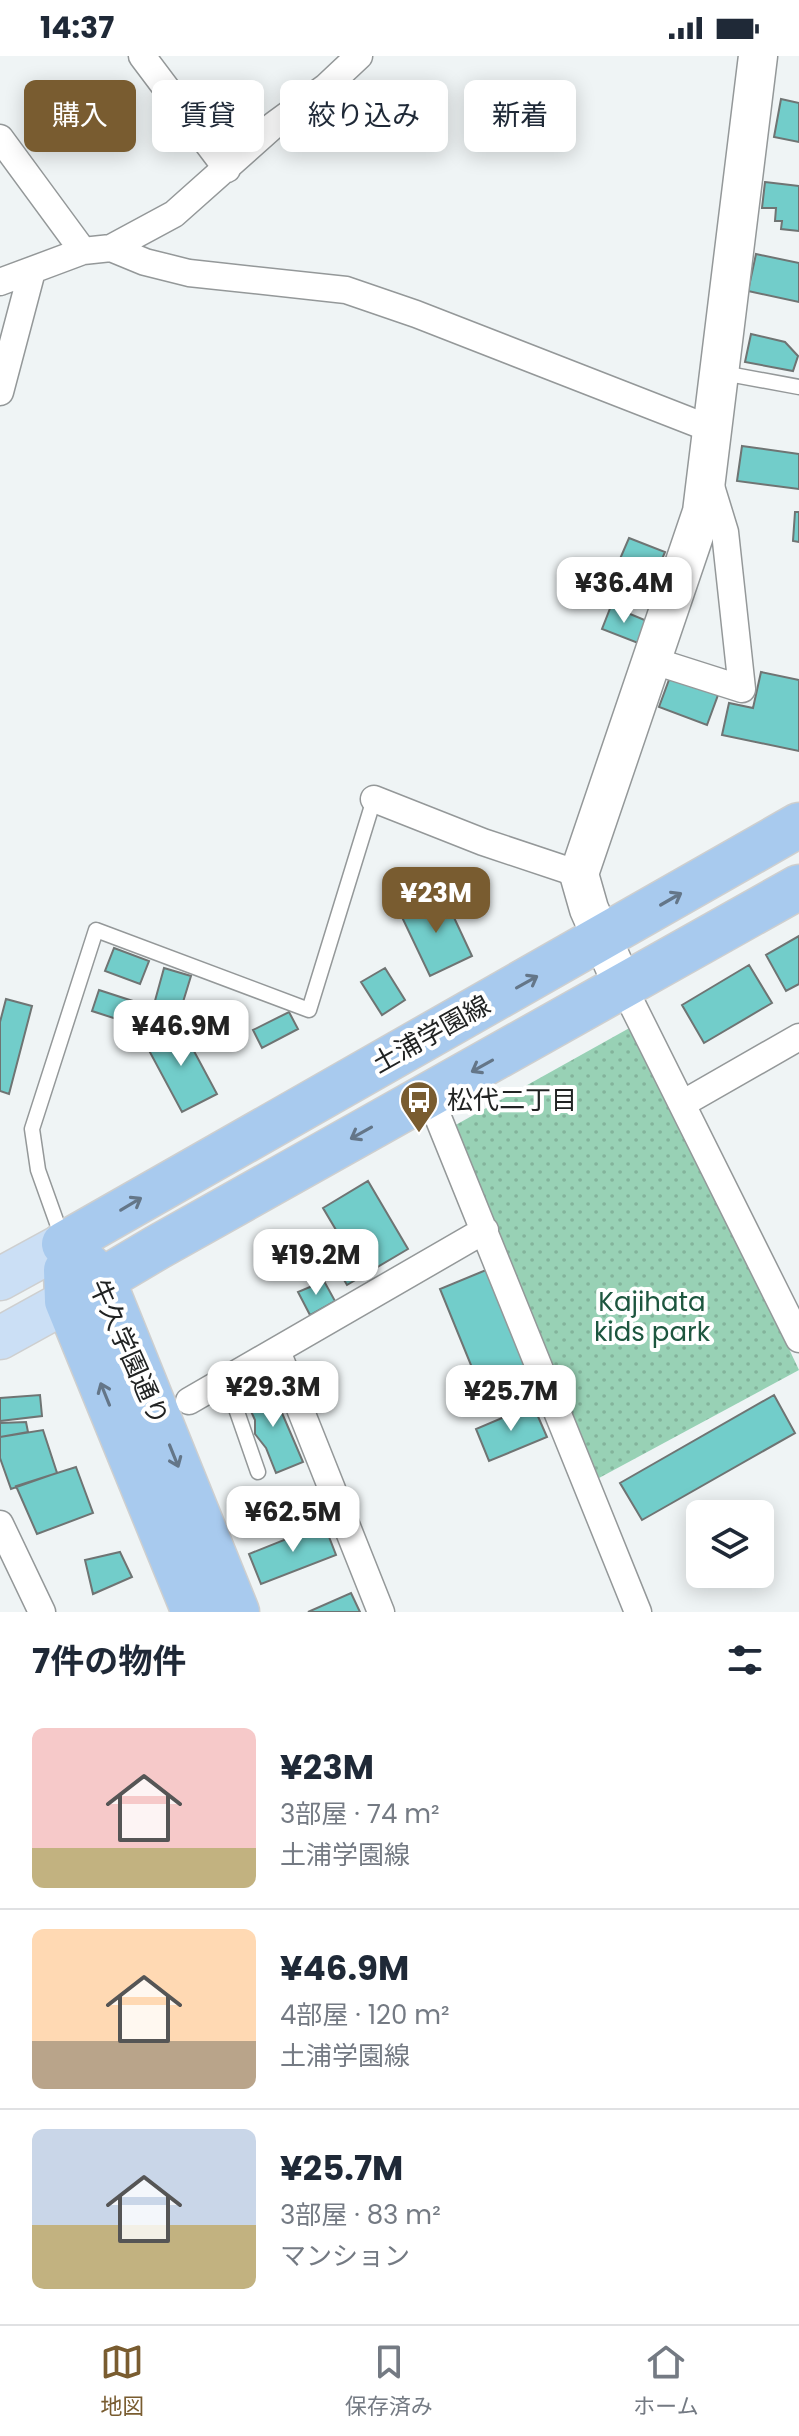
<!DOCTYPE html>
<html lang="ja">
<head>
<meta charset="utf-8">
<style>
  :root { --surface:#fff; --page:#f2f2f3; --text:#1f2937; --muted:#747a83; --line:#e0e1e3; --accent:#795c30 }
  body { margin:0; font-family:Poppins,"Noto Sans JP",sans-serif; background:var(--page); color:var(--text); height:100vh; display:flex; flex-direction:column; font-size:30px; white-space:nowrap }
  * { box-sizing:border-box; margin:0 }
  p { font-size:26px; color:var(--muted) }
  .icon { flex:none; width:44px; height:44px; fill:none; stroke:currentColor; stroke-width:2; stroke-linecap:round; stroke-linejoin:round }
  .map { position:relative; height:1556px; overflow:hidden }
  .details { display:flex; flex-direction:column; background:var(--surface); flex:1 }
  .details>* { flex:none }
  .guide { position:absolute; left:24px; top:24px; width:752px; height:72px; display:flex; gap:16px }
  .fabs { position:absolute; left:686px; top:1444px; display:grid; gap:16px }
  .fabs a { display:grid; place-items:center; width:88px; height:88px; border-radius:12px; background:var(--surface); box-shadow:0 4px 20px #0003; font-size:40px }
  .price { position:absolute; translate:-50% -68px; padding:0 18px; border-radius:16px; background:#fff; color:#222; font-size:26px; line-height:52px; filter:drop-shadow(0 2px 4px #0008) }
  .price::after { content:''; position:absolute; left:50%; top:48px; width:24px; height:18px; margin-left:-12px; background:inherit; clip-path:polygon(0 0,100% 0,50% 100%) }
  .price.current { background:var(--accent); color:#fff }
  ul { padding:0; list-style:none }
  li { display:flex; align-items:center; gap:24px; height:200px; padding:0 32px }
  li+li { border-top:2px solid var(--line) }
  li span { display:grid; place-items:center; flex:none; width:224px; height:160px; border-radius:12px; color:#555 }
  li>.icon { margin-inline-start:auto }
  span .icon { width:96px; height:96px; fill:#fffc; stroke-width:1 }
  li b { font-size:34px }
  h2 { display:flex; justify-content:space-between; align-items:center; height:96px; padding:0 32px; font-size:34px }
  .tag { padding:0 28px; border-radius:12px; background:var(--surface); box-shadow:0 4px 20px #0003; font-size:28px; line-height:72px }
  .tag.current { background:var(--accent); color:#fff }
  .status { display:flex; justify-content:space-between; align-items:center; height:56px; padding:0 40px; background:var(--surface); direction:ltr }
  .status svg { height:22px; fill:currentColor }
  .dock { display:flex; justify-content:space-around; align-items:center; height:112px; border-top:2px solid var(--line); background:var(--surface); font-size:22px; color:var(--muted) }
  .dock a { display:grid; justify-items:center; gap:4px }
  .dock .current { color:var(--accent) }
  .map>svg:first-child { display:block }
  .grass { fill:url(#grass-dots) }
  .building { fill:#72cdca; stroke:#6f7473; stroke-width:2 }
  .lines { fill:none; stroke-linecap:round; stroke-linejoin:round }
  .lane-casing { stroke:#949899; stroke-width:17 }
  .street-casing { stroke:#949899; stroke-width:29 }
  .secondary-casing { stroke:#949899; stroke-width:41 }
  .primary-casing { stroke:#cecfcf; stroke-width:45 }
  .highway-casing { stroke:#cecfcf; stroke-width:47 }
  .lane { stroke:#fff; stroke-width:14 }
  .street { stroke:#fff; stroke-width:26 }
  .secondary { stroke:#fff; stroke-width:38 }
  .primary { stroke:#cbdff5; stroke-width:42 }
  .highway { stroke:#a8caee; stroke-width:44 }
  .oneway { stroke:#647688 }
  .labels { text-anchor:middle; stroke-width:8; stroke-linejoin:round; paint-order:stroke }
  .street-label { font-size:26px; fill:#212323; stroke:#fff }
  .poi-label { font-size:26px; fill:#212323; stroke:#fff; text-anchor:start }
  .park-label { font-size:26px; fill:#1d563f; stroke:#fff }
</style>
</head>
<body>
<div class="status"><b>14:37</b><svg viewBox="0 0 49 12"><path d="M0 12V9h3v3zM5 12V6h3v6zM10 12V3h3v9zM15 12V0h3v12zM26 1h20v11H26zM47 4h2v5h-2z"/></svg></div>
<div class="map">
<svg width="799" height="1556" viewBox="0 0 799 1556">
  <defs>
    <pattern id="grass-dots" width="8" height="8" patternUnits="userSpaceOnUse" patternTransform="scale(2)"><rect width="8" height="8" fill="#98d1b5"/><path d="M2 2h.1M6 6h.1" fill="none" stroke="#83b39b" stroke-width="1.8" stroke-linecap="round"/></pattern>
  </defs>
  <rect width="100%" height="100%" fill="#eff4f5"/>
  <path class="grass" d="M633 970 703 1110 799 1314 599 1422 452 1071Z"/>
  <path class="building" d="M781 43 799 47V86L774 81Z
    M765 126 799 130V175L781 173 782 165H775L776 152H762Z
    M756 198 799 207V246L748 235Z
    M751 278 785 286 798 300 793 315 745 306Z
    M742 390 799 398V433L737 425Z
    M795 456H799V486L793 485Z
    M629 482 665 496 649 534 613 519Z
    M611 550 647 565 638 587 602 573Z
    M761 616 799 624V695L722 679 729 647 753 652Z
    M670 621 718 639 707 669 659 651Z
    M443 838 472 900 430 920 400 857Z
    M799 880V928L786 935 766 899Z
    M114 892 149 905 140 928 105 915Z
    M749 909 772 947 704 987 682 949Z
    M164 912 191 920 179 959 153 952Z
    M385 912 405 944 382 959 361 926Z
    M99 934 142 948 135 969 92 955Z
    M6 943 32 950 9 1038 0 1035V966Z
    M289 956 298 973 262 992 253 974Z
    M180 969 217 1038 182 1056 145 987Z
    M368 1125 408 1193 347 1229 320 1183 336 1174 323 1152Z
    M486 1214 535 1332 488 1351 440 1233Z
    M324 1225 335 1245 310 1259 298 1236Z
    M270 1329 303 1406 276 1417 266 1392 255 1378V1364L244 1340Z
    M40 1339 42 1360 0 1365V1342Z
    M774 1339 795 1377 642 1464 620 1427Z
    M533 1349 547 1381 489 1405 476 1373Z
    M26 1366 28 1376 0 1381V1367Z
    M43 1374 57 1417 11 1433 0 1402V1381Z
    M76 1411 93 1457 37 1478 16 1430Z
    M324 1468 336 1499 261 1528 249 1498Z
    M120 1496 132 1521 93 1538 85 1504Z
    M351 1537 360 1556H308Z"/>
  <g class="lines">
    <defs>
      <path id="lane" d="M723 317 799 331
        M63 1184 38 1114 32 1073 96 874 309 954 374 743
        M226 1324 258 1416"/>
      <path id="street" d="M142 0 227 113
        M0 82 83 195
        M111 192 174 158 274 69 326 31 359 0
        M0 226 83 195 111 192 145 206 189 217 346 234 416 258 711 373
        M0 336 32 215
        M651 604 742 633 725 476 710 427
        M374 743 483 786 579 818
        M624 932 799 1283
        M429 1039 638 1556
        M682 1048 799 981
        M277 1295 381 1556
        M189 1345 485 1174
        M0 1468 42 1556"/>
      <path id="secondary" d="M624 932 589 853 579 818 702 456 758 0"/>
      <path id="primary" d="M0 1223 64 1188
        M0 1282 67 1245"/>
      <path id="highway" d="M64 1188 799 769
        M81 1203 103 1224 237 1556
        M66 1214 67 1245 194 1556
        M67 1245 158 1191 799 831"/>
    </defs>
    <use href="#lane" class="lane-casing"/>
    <use href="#street" class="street-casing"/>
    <use href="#secondary" class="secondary-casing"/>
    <use href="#primary" class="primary-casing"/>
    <use href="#highway" class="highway-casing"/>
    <use href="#lane" class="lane"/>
    <use href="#street" class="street"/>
    <use href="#secondary" class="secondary"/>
    <use href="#primary" class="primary"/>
    <use href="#highway" class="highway"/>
  </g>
  <defs><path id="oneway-shaft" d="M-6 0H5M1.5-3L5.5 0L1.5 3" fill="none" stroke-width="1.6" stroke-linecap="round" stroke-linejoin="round" transform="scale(2)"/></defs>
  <g class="oneway">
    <use href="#oneway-shaft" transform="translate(671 843) rotate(-30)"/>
    <use href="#oneway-shaft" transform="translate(527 926) rotate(-29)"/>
    <use href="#oneway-shaft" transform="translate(482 1010) rotate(151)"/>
    <use href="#oneway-shaft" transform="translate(361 1077) rotate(151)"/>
    <use href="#oneway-shaft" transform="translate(131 1148) rotate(-31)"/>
    <use href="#oneway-shaft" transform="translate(105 1338) rotate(-112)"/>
    <use href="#oneway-shaft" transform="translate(174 1400) rotate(68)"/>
  </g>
  <defs>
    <symbol id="bus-pin" viewBox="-11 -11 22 30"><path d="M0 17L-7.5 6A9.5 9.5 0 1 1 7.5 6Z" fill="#795c30" stroke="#fff"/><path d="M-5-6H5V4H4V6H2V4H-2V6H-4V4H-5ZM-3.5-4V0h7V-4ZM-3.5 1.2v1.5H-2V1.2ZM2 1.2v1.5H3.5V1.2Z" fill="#fff"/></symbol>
  </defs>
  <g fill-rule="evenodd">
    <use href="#bus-pin" x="397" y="1022" width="44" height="60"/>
  </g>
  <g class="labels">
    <g class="street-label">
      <text transform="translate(431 978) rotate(-29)" y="9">土浦学園線</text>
      <text transform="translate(129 1296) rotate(66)" y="9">牛久学園通り</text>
    </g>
    <g class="poi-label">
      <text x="447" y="1053">松代二丁目</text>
    </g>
    <g class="park-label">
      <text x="652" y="1255">Kajihata<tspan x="652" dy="30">kids park</tspan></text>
    </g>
  </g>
</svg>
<div class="fabs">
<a><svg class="icon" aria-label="layers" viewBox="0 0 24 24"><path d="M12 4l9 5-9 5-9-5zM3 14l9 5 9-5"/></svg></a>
</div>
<b class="price" style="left:624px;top:569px">¥36.4M</b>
<b class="price current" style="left:436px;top:879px">¥23M</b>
<b class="price" style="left:181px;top:1012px">¥46.9M</b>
<b class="price" style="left:316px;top:1241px">¥19.2M</b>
<b class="price" style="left:273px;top:1373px">¥29.3M</b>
<b class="price" style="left:511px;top:1377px">¥25.7M</b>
<b class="price" style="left:293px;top:1498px">¥62.5M</b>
<div class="guide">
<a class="tag current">購入</a>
<a class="tag">賃貸</a>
<a class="tag">絞り込み</a>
<a class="tag">新着</a>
</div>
</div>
<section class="details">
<h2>7件の物件<svg class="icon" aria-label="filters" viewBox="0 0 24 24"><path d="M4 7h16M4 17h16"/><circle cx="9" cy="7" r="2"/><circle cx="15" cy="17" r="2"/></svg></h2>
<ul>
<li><span style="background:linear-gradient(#f6c9c9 75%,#c2b280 0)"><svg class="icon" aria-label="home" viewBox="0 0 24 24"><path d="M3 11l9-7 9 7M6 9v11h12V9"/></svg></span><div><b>¥23M</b><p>3部屋 · 74 m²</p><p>土浦学園線</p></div></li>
<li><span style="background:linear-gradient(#ffd9b3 70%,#b9a48a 0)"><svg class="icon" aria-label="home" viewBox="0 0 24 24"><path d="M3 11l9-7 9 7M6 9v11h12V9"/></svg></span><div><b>¥46.9M</b><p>4部屋 · 120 m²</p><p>土浦学園線</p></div></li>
<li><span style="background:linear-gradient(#c9d6e8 60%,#c2b280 0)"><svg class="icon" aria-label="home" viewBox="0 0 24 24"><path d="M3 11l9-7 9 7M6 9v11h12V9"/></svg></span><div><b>¥25.7M</b><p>3部屋 · 83 m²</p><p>マンション</p></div></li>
</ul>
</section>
<nav class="dock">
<a class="current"><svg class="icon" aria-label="map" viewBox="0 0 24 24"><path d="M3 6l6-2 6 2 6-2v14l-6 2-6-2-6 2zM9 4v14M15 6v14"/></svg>地図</a>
<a><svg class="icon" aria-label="saved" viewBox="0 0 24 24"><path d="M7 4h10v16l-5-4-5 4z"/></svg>保存済み</a>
<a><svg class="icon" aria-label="home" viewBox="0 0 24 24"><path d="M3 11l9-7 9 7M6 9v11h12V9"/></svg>ホーム</a>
</nav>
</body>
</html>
